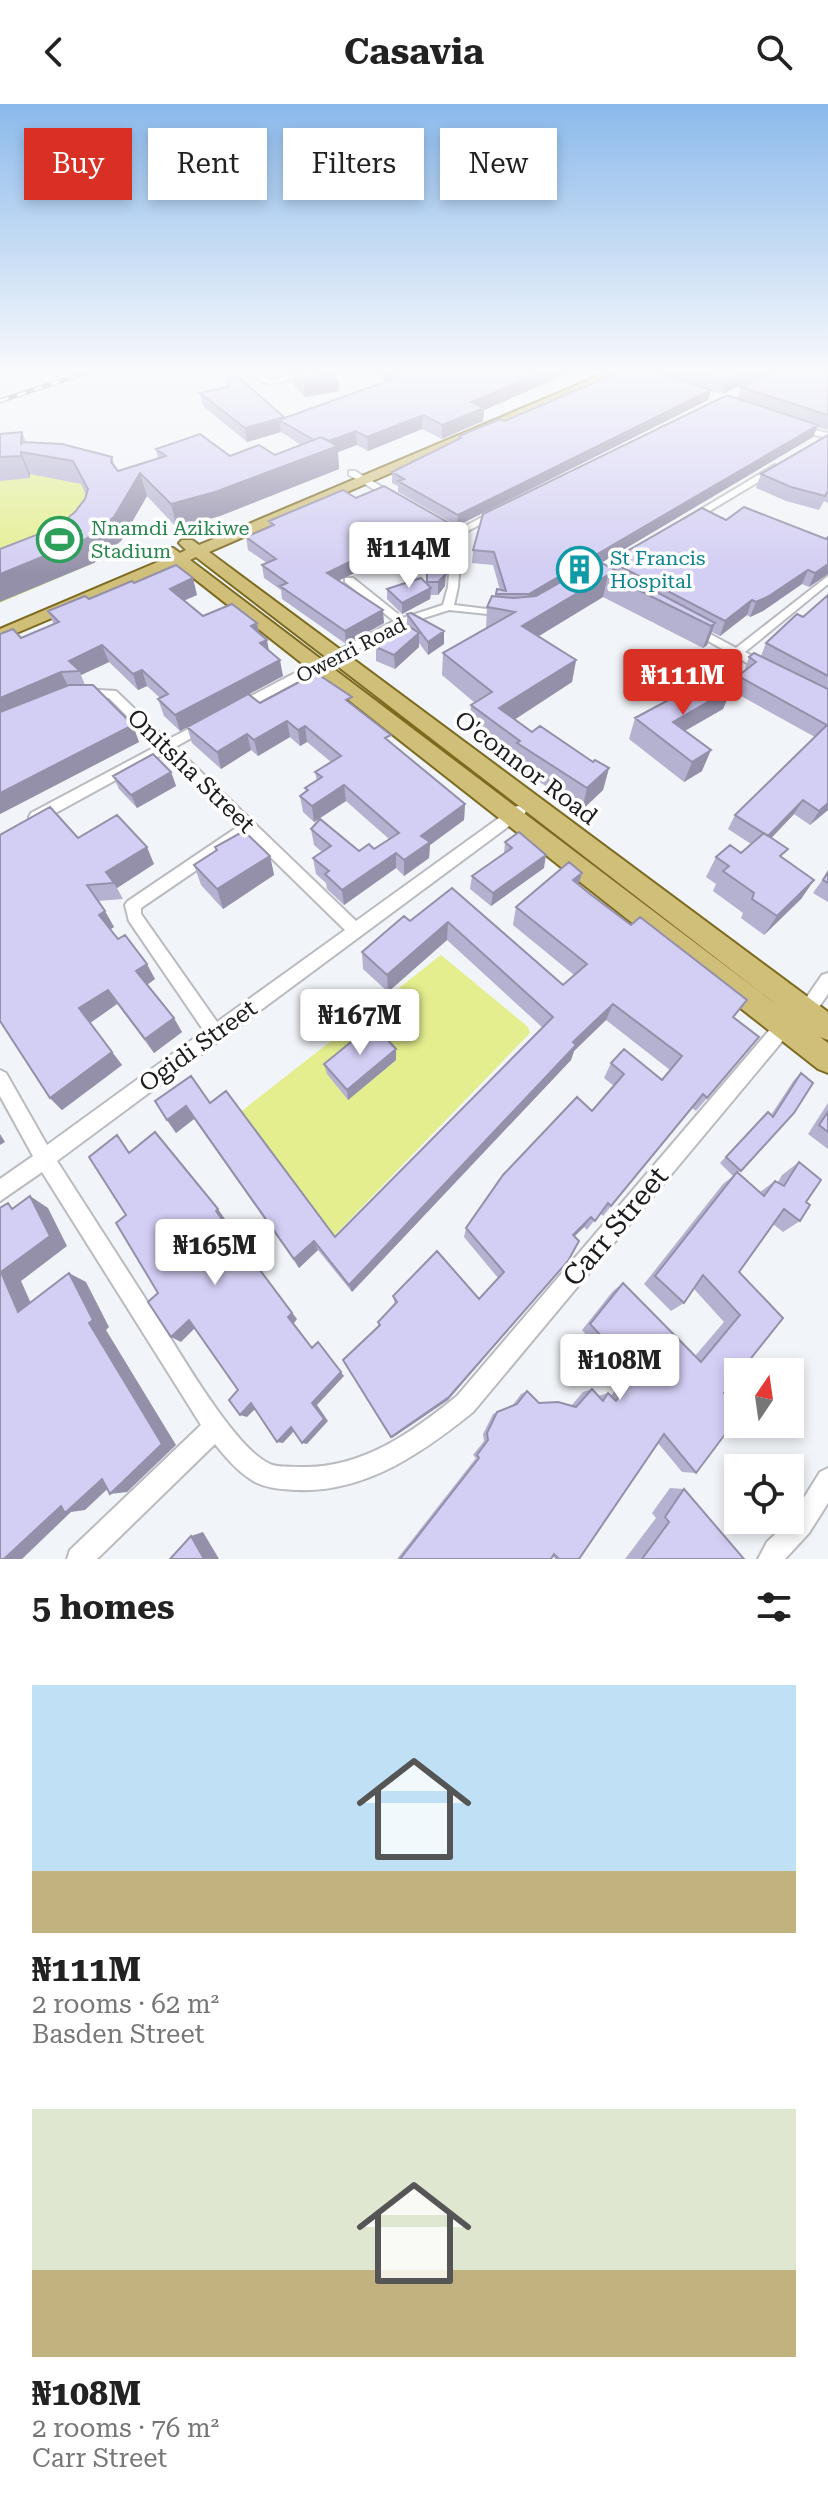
<!DOCTYPE html>
<html lang="en">
<head>
<meta charset="utf-8">
<style>
  :root { --surface:#fff; --page:#f6f6f6; --text:#222; --muted:#767676; --accent:#d93025 }
  body { margin:0; font-family:"Roboto Serif",serif; background:var(--page); color:var(--text); height:100vh; display:flex; flex-direction:column; font-size:30px; white-space:nowrap }
  * { box-sizing:border-box; margin:0 }
  p { font-size:26px; color:var(--muted) }
  .icon { flex:none; width:44px; height:44px; fill:none; stroke:currentColor; stroke-width:2; stroke-linecap:round; stroke-linejoin:round }
  .map { position:relative; height:1455px; overflow:hidden }
  .panel { display:flex; flex-direction:column; background:var(--surface); flex:1 }
  .panel>* { flex:none }
  .top-card { position:absolute; left:24px; top:24px; width:780px; height:72px; display:flex; gap:16px }
  .needle { width:52px; rotate:13deg }
  .controls { position:absolute; left:724px; top:1254px; display:grid; gap:16px }
  .controls a { display:grid; place-items:center; width:80px; height:80px; border-radius:0px; background:var(--surface); box-shadow:0 4px 12px #0003; font-size:40px }
  .price { position:absolute; translate:-50% -68px; padding:0 18px; border-radius:8px; background:#fff; color:#222; font-size:26px; line-height:52px; filter:drop-shadow(0 2px 4px #0008) }
  .price::after { content:''; position:absolute; left:50%; top:48px; width:24px; height:18px; margin-left:-12px; background:inherit; clip-path:polygon(0 0,100% 0,50% 100%) }
  .price.selected { background:var(--accent); color:#fff }
  ul { padding:0; list-style:none }
  li { display:grid; align-content:center; gap:16px; height:424px; padding:0 32px }
  li span { display:grid; place-items:center; height:248px; border-radius:0px; color:#555 }
  li>.icon { margin-inline-start:auto }
  span .icon { width:144px; height:144px; fill:#fffc; stroke-width:1 }
  li b { font-size:34px }
  h2 { display:flex; justify-content:space-between; align-items:center; height:96px; padding:0 32px; font-size:34px }
  .chip { padding:0 28px; border-radius:0px; background:var(--surface); box-shadow:0 4px 12px #0003; font-size:28px; line-height:72px }
  .chip.selected { background:var(--accent); color:#fff }
  header { display:flex; justify-content:space-between; align-items:center; height:104px; padding:0 32px; background:var(--surface); font-size:36px; font-weight:700 }
  .map>svg:first-child { display:block }
  .green { fill:#e4ee8e }
  .lines { fill:none; stroke-linecap:round; stroke-linejoin:round }
  .street-casing { stroke:#b9bbc0; stroke-width:4 }
  .primary-casing { stroke:#7c6a1f; stroke-width:4 }
  .street { fill:#fff; fill-rule:evenodd }
  .primary { fill:#d0bf79; fill-rule:evenodd }
  .rail-casing { stroke:#757779; stroke-width:5 }
  .rail { stroke:#fff; stroke-width:3; stroke-dasharray:9; stroke-linecap:butt }
  .wall { fill:#b5b1d1 }
  .shaded-wall { fill:#9490aa }
  .building { fill:#d3cef3; stroke:#9490aa; stroke-width:2 }
  .labels { text-anchor:middle; stroke-width:7; stroke-linejoin:round; paint-order:stroke }
  .far-leisure-label { font-size:20px; fill:#27864d; stroke:#fff; text-anchor:start }
  .far-culture-label { font-size:20px; fill:#0d838f; stroke:#fff; text-anchor:start }
  .far-street-label { font-size:20px; fill:#1b1c1d; stroke:#fff }
  .street-label { font-size:24px; fill:#1b1c1d; stroke:#fff }
  .near-street-label { font-size:28px; fill:#1b1c1d; stroke:#fff }
</style>
</head>
<body>
<header><svg class="icon" aria-label="back" viewBox="0 0 24 24"><path d="M15 5l-7 7 7 7"/></svg>Casavia<svg class="icon" aria-label="search" viewBox="0 0 24 24"><circle cx="10" cy="10" r="6"/><path d="M15 15l6 6"/></svg></header>
<div class="map">
<svg width="828" height="1455" viewBox="0 0 828 1455">
  <rect width="100%" height="100%" fill="#f1f4f8"/>
  <path class="green" d="M0 365 102 372 94 459 0 499Z
    M441 851 528 923 530 929 332 1134 239 1009Z"/>
  <g class="lines">
    <defs>
      <path id="street" d="M239 265H248L270 276 329 265H344L269 280Z
        M798 322 828 329V334L795 326V322Z
        M775 361 779 364 778 366 693 417 685 415Z
        M349 367H355L399 393 391 395 349 371Z
        M494 407 502 409 462 430 458 483 454 501 503 507 507 508V512L449 506 405 520 244 606H236L234 603 236 600 394 517 345 478V474H353L403 514 443 501 448 483 452 429Z
        M828 472V480L745 548 769 561V567H761L689 526 691 524H699L736 544Z
        M81 585 116 587 167 636 200 619H208L210 622 208 625 175 643 356 817 514 703 519 702 526 707 524 711 57 1057C91 1110 125 1163 159 1216 181 1250 235 1345 270 1360 278 1364 291 1362 300 1363 362 1365 411 1329 457 1292L778 916 800 903 822 871 828 869V890L812 913 790 928 473 1308C422 1349 365 1389 297 1386 282 1385 268 1385 255 1378 239 1369 226 1354 215 1340L97 1455H67L70 1446 201 1321 42 1068 0 1097V1075L33 1052 0 992V966L6 969 47 1041 204 927 129 817 125 801 128 797 239 722 165 649 41 717H31L29 713 31 709 157 642 109 594 77 592 75 589ZM248 731 345 826 217 918 141 810V804Z
        M828 1364V1399L809 1429 785 1455H758L767 1438 790 1416 820 1368Z"/>
      <path id="primary" d="M615 265H630L209 448 828 908V936L820 933 828 939V969L818 965 177 461 0 536V525L167 454 160 447 163 444H173L180 449 186 446 179 439 182 436H192L199 441ZM196 453 781 904 190 456Z"/>
    </defs>
    <use href="#street" class="street-casing"/>
    <use href="#primary" class="primary-casing"/>
    <use href="#street" class="street"/>
    <use href="#primary" class="primary"/>
    <defs>
      <path id="rail" d="M0 297 97 265"/>
    </defs>
    <use href="#rail" class="rail-casing"/>
    <use href="#rail" class="rail"/>
  </g>
  <path class="wall" d="M292 265H333L337 269 339 287 305 293 294 281Z
    M373 265H578L484 306 483 317 442 335 422 325 368 347 357 341 338 348 339 365 220 412 177 424 147 392 121 437 94 459 57 423 75 408 85 395 86 391 81 380 30 370V374L0 377V330L22 328 26 338 112 353 115 362 118 367 158 354 156 345 230 352 275 351 301 341 281 328 247 338 203 302 200 289 284 314 386 278Z
    M626 265H828V326L817 323 813 333 601 459 609 463 610 457 702 404 828 470 809 483 802 480 763 507 750 513 747 511 720 532 712 528 707 541 703 544 603 493 539 532 576 556 572 578 514 615 532 628 593 658 609 664 603 686 582 706 514 661 515 658 469 624 471 601 475 599 442 571 443 549 486 525 487 503 495 492 496 490 500 486 493 461 472 459 473 446 738 294 741 283 780 265H777L722 290 700 283 708 296 457 422 398 388V382L392 379V368L459 335V332L505 317Z
    M828 331V399L824 397 819 406 786 397 756 384 761 370Z
    M356 394 449 419 445 482 438 491H431L430 495 402 510 387 495V485L427 480V449L409 458 395 449 339 476 384 519 346 540 282 495 281 486 264 474 262 461 267 459 248 446 246 433 270 423 269 417Z
    M134 479 197 491 184 496 203 512 257 519 259 529 283 572 249 590 260 599 353 601 391 639 465 700 464 716 430 741 429 754 404 772 396 764 344 801 327 785 326 779 316 770 313 754 322 748 314 741 311 725 359 747 374 745 389 735 346 697 314 718 303 708 300 692 306 688 305 684 317 677 315 668 331 658 307 638 300 642 290 633 258 652 251 646 221 665 192 639 187 623 180 627 164 612 158 595 160 594 147 582 138 586 109 558 81 571 85 581 139 638 0 710V530L21 534 54 521 48 507 89 495Z
    M828 491V706L810 721 794 710 771 734 782 754 814 776 801 795 764 831 741 814 743 809 713 787 716 780 706 773 716 753 741 749 751 740 728 725 735 711 815 633 732 587 738 572 744 568 749 553 761 552 766 539 803 513Z
    M407 510 444 540 428 551 419 539V543L395 565 376 557V543L407 521Z
    M732 584 723 605 685 627 702 667 684 678 629 635 635 614Z
    M171 668 176 682 137 704 119 685 113 672Z
    M78 734 154 760 117 784 123 795 98 797 114 823 110 825 155 875 147 881 182 928 154 949 117 900 90 919 122 961 62 1006 50 994Z
    M505 738 544 764 491 802 470 785 472 772 504 750Z
    M215 743 270 752 274 771 223 805 201 781 194 761 216 747Z
    M828 768V798L813 789Z
    M579 780 734 914 759 933 696 1007 692 1004 603 1112 600 1109 587 1126 584 1123 574 1132 561 1165 448 1296 392 1334 378 1218 395 1201 393 1192 479 1195 498 1174 464 1133 466 1124 592 1007 614 982 604 974 611 959 662 976 670 966 606 916 574 947 571 956 352 1188 318 1146 299 1164 194 1015 176 1029 167 1016 210 999 335 1133 543 924 447 836 388 888 363 865 362 848 410 817 452 784 563 881 574 871 513 821 516 803Z
    M396 956 348 996 327 970 324 960Z
    M801 969 794 1009 738 1069 760 1088 775 1077 778 1078 782 1071 799 1058 806 1098 800 1117 783 1128 773 1120 739 1168 783 1214 724 1289 696 1369 682 1368 658 1339 579 1455H555L553 1452 551 1455H397L476 1354 473 1351 484 1337 483 1330 493 1310 512 1302 521 1290 527 1287 539 1299 571 1302 583 1288 592 1285 598 1292 608 1289 611 1292 625 1273 582 1226 613 1187 623 1179 695 1252 724 1218 694 1185 684 1199 671 1207 644 1180 723 1080 733 1072 720 1059 761 1015 771 1011 794 976Z
    M828 999V1045L808 1030Z
    M670 1384 684 1385 744 1455H625L656 1414 652 1409Z"/>
  <path class="shaded-wall" d="M386 265H390L391 278H386Z
    M550 265H578L484 306 483 317 442 335V321L471 298Z
    M753 265H777L722 290 726 277Z
    M337 269 339 287 305 293 303 275Z
    M711 286 708 296 457 422 458 411Z
    M423 311 422 325 368 347 367 333Z
    M284 313 279 316 281 328 247 338 245 324Z
    M818 321 813 333 527 503 529 490Z
    M356 327 357 341 338 348 339 365 220 412 177 424 171 400Z
    M21 348 30 370V374L21 352Z
    M140 369 147 392 121 437 94 459 0 498V470Z
    M449 419 445 482 438 491V478Z
    M395 436V449L328 482 327 469Z
    M427 436V449L409 458V445Z
    M828 460V470L809 483 815 469Z
    M808 466 802 480 763 507 750 513 756 498Z
    M608 471 603 493 519 544 522 522Z
    M193 474 197 491 174 501 170 485Z
    M431 484 430 495 402 510V499Z
    M752 496 747 511 720 532 725 517Z
    M383 506 384 519 346 540 345 527Z
    M257 519 260 536 251 522Z
    M715 519 707 541 703 544 711 522Z
    M444 527V540L428 551V538Z
    M419 529V543L395 565 394 551Z
    M267 536 270 552 260 539Z
    M102 541 109 558 81 571 80 567 69 557Z
    M280 556 283 572 180 627 175 611Z
    M576 556 572 578 502 624 499 604Z
    M142 566 147 582 138 586 133 570Z
    M61 568 69 584 0 615V594Z
    M732 584 723 605 665 638 673 618Z
    M287 617 290 633 258 652 254 636Z
    M133 621 139 638 0 710V689Z
    M305 622 307 638 300 642 298 626Z
    M247 630 251 646 221 665 217 648Z
    M711 646 702 667 684 678 692 658Z
    M609 664 603 686 582 706 587 684Z
    M171 668 176 682 137 704 131 691Z
    M344 681 346 697 314 718 312 702Z
    M803 696 794 710 760 746 768 732Z
    M828 699V706L810 721 819 707Z
    M465 700 464 716 430 741 429 754 404 772V756L421 732Z
    M147 743 154 760 117 784 106 768Z
    M396 749V764L344 801 342 786Z
    M546 751 544 764 491 802 493 789Z
    M270 752 274 771 223 805 217 785Z
    M582 769 577 786 573 776Z
    M814 776 801 795 764 831 777 812Z
    M105 807 114 823 108 827 99 811Z
    M448 818 447 836 388 888 387 871Z
    M147 860 155 875 145 882 136 867Z
    M108 886 117 900 90 919 79 904Z
    M613 900 606 916 574 947 571 956 352 1188 349 1181 573 938Z
    M174 914 182 928 154 949 145 935Z
    M396 945V956L348 996 347 986Z
    M112 948 122 961 62 1006 50 994Z
    M186 1002 194 1015 176 1029 167 1016Z
    M0 1030 5 1038 0 1041Z
    M30 1092 48 1104 67 1142 21 1177 38 1215 18 1208 1 1168Z
    M218 1105 225 1115 223 1117 297 1215 294 1219 316 1249 288 1213 216 1107Z
    M591 1113 584 1123 567 1140 573 1131Z
    M314 1137 318 1146 299 1164 294 1155Z
    M561 1165 448 1296 392 1334 391 1333Z
    M69 1169 86 1178 109 1223 106 1226 176 1341 127 1388 110 1390 89 1219Z
    M189 1216 198 1221 181 1238 171 1233Z
    M318 1238 344 1272 317 1301 328 1317 307 1340 302 1339 312 1299Z
    M251 1299 258 1302 247 1313 240 1311Z
    M291 1323 296 1325 283 1339 277 1338Z
    M119 1374 85 1406 71 1408 22 1455H4L61 1402 102 1375Z
    M203 1428 219 1455H204L191 1432Z"/>
  <path class="building" d="M294 265H333L337 269 303 275Z
    M390 265H550L471 298 484 304 442 321 423 311 367 333 356 327 329 337 321 333 314 336 279 316 393 275Z
    M626 265H649L711 286 458 411 398 377 404 375 392 368 461 334 459 332 500 315 505 317Z
    M688 265H753L726 277Z
    M781 265H828V311L741 283Z
    M237 272 284 313 245 324 200 289 228 283 227 274Z
    M727 291 818 321 529 490H496L497 485 506 487 494 448 473 446 483 410Z
    M22 328 21 341 22 338 62 340 112 353 111 358 118 367 166 352 156 345 200 330 230 352 259 341 275 351 321 333 338 342 215 388 171 400 140 369 114 413 86 435 0 470V445L57 423 75 408 85 395 88 385 73 357 21 348V352L0 353V330Z
    M828 331V387L825 392 791 383 761 370Z
    M384 382 449 419 446 470 438 478H427V436L409 445 395 436 327 469 383 506 345 527 280 482 287 479 262 461 276 455 246 433 274 421 269 417 343 386 356 394Z
    M744 403 826 435 828 433V460L815 469 808 466 769 492 756 498 752 496 725 517 610 457 702 404 726 416Z
    M598 457 715 519 711 522 608 471 522 522 576 556 499 604 532 628 540 622 593 658 595 656 609 664 587 684 517 639 520 637 471 601 492 588 443 549 515 508 487 503 492 492 513 494 536 492Z
    M176 461 193 474 170 485 203 512 232 500 257 519 251 522 267 536 260 539 280 556 175 611 158 595 168 590 142 566 133 570 102 541 69 557 80 567 61 568 0 594V530L13 525 21 534 59 518 48 507 85 492 89 495 132 477 134 479Z
    M421 474 431 484 402 499 387 485Z
    M828 491V572L766 539 797 510 803 513Z
    M411 509 444 527 428 538 407 510Z
    M404 519 419 529 394 551 376 543Z
    M754 549 828 585V699L819 707 803 696 768 732 735 711 827 621 738 572 756 558 749 553Z
    M316 569 352 593 346 596 391 631 385 634 465 700 421 732 430 738 404 756 396 749 342 786 325 770 329 767 313 754 331 742 311 725 320 715 359 747 369 740 374 745 399 729 344 681 312 702 300 692 308 686 305 684 322 673 315 668 341 652 305 622 298 626 287 617 254 636 247 630 217 648 187 623 248 590 260 599Z
    M713 572 732 584 673 618 711 646 692 658 635 614Z
    M69 581H93L133 621 0 689V608Z
    M153 650 171 668 131 691 113 672Z
    M50 703 78 734 117 711 147 743 106 768 114 779 87 781 105 807 99 811 118 835 125 831 147 860 136 867 174 914 145 935 108 886 79 904 112 948 50 994 0 917V731Z
    M244 727 270 752 217 785 194 761 217 746 215 743Z
    M519 728 546 751 493 789 472 772 512 744 505 738Z
    M764 729 788 745 780 752 814 776 777 812 752 795 754 789 723 767 729 762 716 753 730 741 741 749Z
    M569 758 582 769 573 776 590 790 631 821 640 813 747 896 733 913 759 933 707 994 703 990 611 1102 608 1099 595 1117 591 1113 573 1131 579 1137 568 1157 449 1293 391 1333 343 1256 380 1221 378 1218 397 1198 393 1192 437 1147 479 1195 504 1168 466 1124 503 1071 577 993 592 1007 624 970 611 959 624 945 662 976 682 952 613 900 573 938 576 941 349 1181 314 1137 294 1155 186 1002 167 1016 155 997 191 972 210 999 226 987 335 1133 553 913 448 818 387 871 362 848 404 812 410 817 452 784 563 881 587 860 516 803Z
    M828 768V779L823 776Z
    M373 920 396 945 347 986 324 960Z
    M801 969 813 979 794 1009 741 1067 726 1053 768 1008 773 1013Z
    M828 1008V1028L819 1021Z
    M155 1028 218 1105 216 1107 292 1209 288 1213 312 1244 318 1238 341 1268 312 1299 324 1315 302 1339 291 1323 277 1338 251 1299 240 1311 229 1296 238 1286 189 1216 171 1233 148 1198 158 1189 116 1119 126 1111 89 1053 117 1031 129 1049Z
    M799 1058 821 1076 806 1098 810 1101 800 1117 784 1105 739 1168 783 1214 740 1268H738V1270L724 1289 738 1305V1313L696 1369 664 1330 579 1455H559L554 1450 551 1455H400L479 1354 477 1351 488 1336 487 1329 497 1308 517 1300 527 1287 539 1299 558 1298 576 1303 592 1285 603 1297 608 1289 616 1297 636 1269 590 1220 623 1179 701 1258 740 1211 703 1171 684 1199 655 1172 737 1068 764 1092 775 1077 784 1082Z
    M30 1092 50 1132 1 1168 18 1208 69 1169 93 1216 89 1219 162 1340 110 1390 102 1375 65 1409 61 1402 4 1455H0V1104L8 1099 12 1105Z
    M684 1385 744 1455H642L669 1418 665 1413Z
    M191 1432 204 1455H170Z"/>
  <linearGradient id="sky" x2="0" y2="1"><stop stop-color="#8bb9eb"/><stop offset="0.57" stop-color="#f9fafc"/><stop offset="1" stop-color="#f9fafc" stop-opacity="0"/></linearGradient>
  <rect width="828" height="469" fill="url(#sky)"/>
  <defs>
    <symbol id="stadium-ring" viewBox="-11 -11 22 22"><circle r="9.5" fill="#fff" stroke="#2e9e5b" stroke-width="1.5"/><path d="M0-5a6.5 5 0 1 0 0 10a6.5 5 0 1 0 0-10ZM-3.5-1.8h7v3.6h-7Z" fill="#2e9e5b"/></symbol>
    <symbol id="building-ring" viewBox="-11 -11 22 22"><circle r="9.5" fill="#fff" stroke="#0f9aa8" stroke-width="1.5"/><path d="M-4-6H4V6H1V3H-1V6H-4ZM-2.5-4.3h1.7v1.8h-1.7ZM.8-4.3h1.7v1.8H.8ZM-2.5-1h1.7V.8h-1.7ZM.8-1h1.7V.8H.8Z" fill="#0f9aa8"/></symbol>
  </defs>
  <g fill-rule="evenodd">
    <use href="#stadium-ring" x="34" y="410" width="51" height="51"/>
    <use href="#building-ring" x="554" y="440" width="51" height="51"/>
  </g>
  <g class="labels">
    <g class="far-leisure-label">
      <text x="91" y="431">Nnamdi Azikiwe<tspan x="91" dy="23">Stadium</tspan></text>
    </g>
    <g class="far-culture-label">
      <text x="610" y="461">St Francis<tspan x="610" dy="23">Hospital</tspan></text>
    </g>
    <g class="far-street-label">
      <text transform="translate(351 546) rotate(-27)" y="7">Owerri Road</text>
    </g>
    <g class="street-label">
      <text transform="translate(526 664) rotate(37)" y="8">O'connor Road</text>
      <text transform="translate(191 667) rotate(44)" y="8">Onitsha Street</text>
      <text transform="translate(198 942) rotate(-36)" y="8">Ogidi Street</text>
    </g>
    <g class="near-street-label">
      <text transform="translate(615 1122) rotate(-50)" y="10">Carr Street</text>
    </g>
  </g>
</svg>
<div class="controls">
<a><svg class="needle" viewBox="-14 -14 28 28"><path d="M0-13l5 13h-10z" fill="#e53935"/><path d="M0 13l5-13h-10z" fill="#767676"/></svg></a>
<a><svg class="icon" aria-label="locate" viewBox="0 0 24 24"><circle cx="12" cy="12" r="6"/><path d="M12 2v4M12 18v4M2 12h4M18 12h4"/></svg></a>
</div>
<b class="price" style="left:409px;top:486px">₦114M</b>
<b class="price selected" style="left:683px;top:613px">₦111M</b>
<b class="price" style="left:360px;top:953px">₦167M</b>
<b class="price" style="left:215px;top:1183px">₦165M</b>
<b class="price" style="left:620px;top:1298px">₦108M</b>
<div class="top-card">
<a class="chip selected">Buy</a>
<a class="chip">Rent</a>
<a class="chip">Filters</a>
<a class="chip">New</a>
</div>
</div>
<section class="panel">
<h2>5 homes<svg class="icon" aria-label="filters" viewBox="0 0 24 24"><path d="M4 7h16M4 17h16"/><circle cx="9" cy="7" r="2"/><circle cx="15" cy="17" r="2"/></svg></h2>
<ul>
<li><span style="background:linear-gradient(#bfe0f5 75%,#c2b280 0)"><svg class="icon" aria-label="home" viewBox="0 0 24 24"><path d="M3 11l9-7 9 7M6 9v11h12V9"/></svg></span><div><b>₦111M</b><p>2 rooms · 62 m²</p><p>Basden Street</p></div></li>
<li><span style="background:linear-gradient(#dfe7d0 65%,#c2b280 0)"><svg class="icon" aria-label="home" viewBox="0 0 24 24"><path d="M3 11l9-7 9 7M6 9v11h12V9"/></svg></span><div><b>₦108M</b><p>2 rooms · 76 m²</p><p>Carr Street</p></div></li>
</ul>
</section>
</body>
</html>
